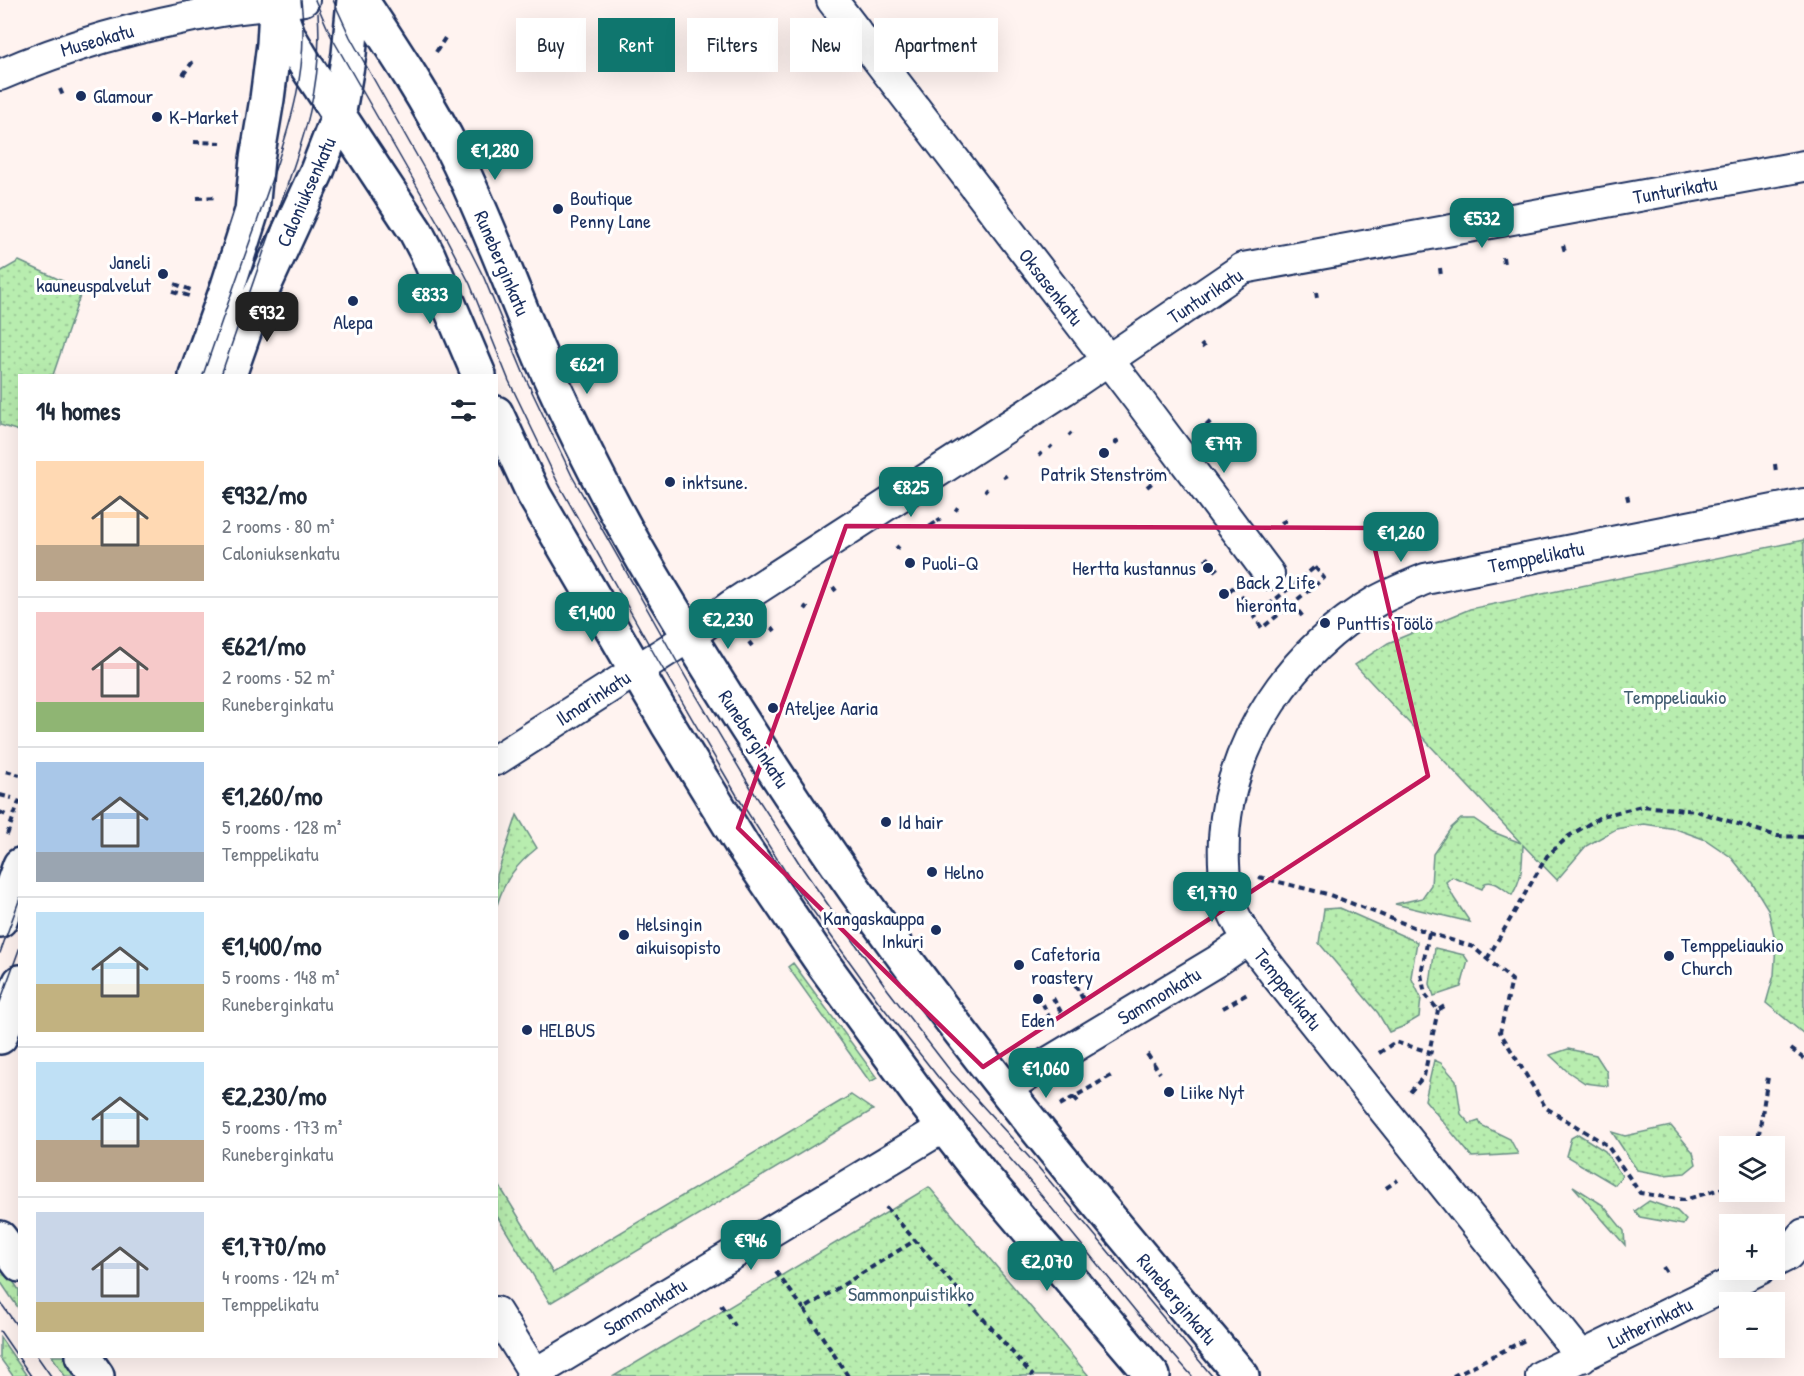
<!DOCTYPE html>
<html lang="en">
<head>
<meta charset="utf-8">
<style>
  :root { --surface:#fff; --page:#f2f2f3; --text:#1f2937; --muted:#747a83; --line:#e0e1e3; --accent:#0f766e }
  body { margin:0; font-family:"Patrick Hand",sans-serif; background:var(--page); color:var(--text); height:100vh; display:flex; flex-direction:column; font-size:22px; white-space:nowrap }
  * { box-sizing:border-box; margin:0 }
  p { font-size:20px; color:var(--muted) }
  .icon { flex:none; width:33px; height:33px; fill:none; stroke:currentColor; stroke-width:2; stroke-linecap:round; stroke-linejoin:round }
  .map { position:relative; flex:1; overflow:hidden }
  .panel { position:absolute; left:18px; top:374px; width:480px; height:984px; display:flex; flex-direction:column; background:var(--surface); border-radius:0px; box-shadow:0 6px 24px #0002 }
  .panel>* { flex:none }
  .banner { position:absolute; left:516px; top:18px; width:570px; height:54px; display:flex; gap:12px }
  .buttons { position:absolute; left:1719px; top:1136px; display:grid; gap:12px }
  .buttons a { display:grid; place-items:center; width:66px; height:66px; border-radius:0px; background:var(--surface); box-shadow:0 6px 24px #0002; font-size:30px }
  .price { position:absolute; translate:-50% -51px; padding:0 14px; border-radius:12px; background:var(--accent); color:#fff; font-size:20px; line-height:39px; filter:drop-shadow(0 2px 3px #0008) }
  .price::after { content:''; position:absolute; left:50%; top:36px; width:18px; height:14px; margin-left:-9px; background:inherit; clip-path:polygon(0 0,100% 0,50% 100%) }
  .price.selected { background:#222; color:#fff }
  ul { padding:0; list-style:none }
  li { display:flex; align-items:center; gap:18px; height:150px; padding:0 18px }
  li+li { border-top:2px solid var(--line) }
  li span { display:grid; place-items:center; flex:none; width:168px; height:120px; border-radius:0px; color:#555 }
  li>.icon { margin-inline-start:auto }
  span .icon { width:72px; height:72px; fill:#fffc; stroke-width:1 }
  li b { font-size:26px }
  h2 { display:flex; justify-content:space-between; align-items:center; height:72px; padding:0 18px; font-size:26px }
  .pill { padding:0 21px; border-radius:0px; background:var(--surface); box-shadow:0 6px 24px #0002; font-size:21px; line-height:54px }
  .pill.selected { background:var(--accent); color:#fff }
  .map>svg:first-child { display:block }
  .grass { fill:url(#grass-dots); stroke:#6a8e86; stroke-width:1.5 }
  .lines { fill:none; stroke-linecap:round; stroke-linejoin:round }
  .minor-casing { stroke:#1b2f5e; stroke-width:34 }
  .secondary-casing { stroke:#1b2f5e; stroke-width:38 }
  .primary-casing { stroke:#1b2f5e; stroke-width:38 }
  .path { stroke:#1b2f5e; stroke-width:4; stroke-dasharray:6 4.5; stroke-linecap:butt }
  .minor { stroke:#fff; stroke-width:30 }
  .secondary { stroke:#fff; stroke-width:33 }
  .primary { stroke:#fff; stroke-width:33 }
  .tram { stroke:#1b2f5e; stroke-width:1.5 }
  .marked { fill:none; stroke:#c2185b; stroke-width:4.5; stroke-linejoin:round }
  .poi-dot { fill:#1b2f5e; stroke:#fff; stroke-width:2 }
  .labels { text-anchor:middle; stroke-width:6; stroke-linejoin:round; paint-order:stroke }
  .street-label { font-size:20px; fill:#1b2f5e; stroke:#fff }
  .poi-label { font-size:20px; fill:#1b2f5e; stroke:#fff; text-anchor:start }
  .park-label { font-size:20px; fill:#425e72; stroke:#fff }
</style>
</head>
<body>
<div class="map">
<svg width="1804" height="1376" viewBox="0 0 1804 1376">
  <defs>
    <pattern id="grass-dots" width="8" height="8" patternUnits="userSpaceOnUse" patternTransform="scale(1.5)"><rect width="8" height="8" fill="#b8edaf"/><path d="M2 2h.1M6 6h.1" fill="none" stroke="#9ecc99" stroke-width="1.8" stroke-linecap="round"/></pattern>
  </defs>
  <rect width="100%" height="100%" fill="#fff3f0"/>
  <filter id="ink" filterUnits="userSpaceOnUse"><feTurbulence type="fractalNoise" baseFrequency=".0167" numOctaves="2"/><feDisplacementMap in="SourceGraphic" scale="12" xChannelSelector="R" yChannelSelector="G"/><feConvolveMatrix kernelMatrix="1 2 1 2 8 2 1 2 1" color-interpolation-filters="sRGB"/></filter>
  <g filter="url(#ink)">
    <path class="grass" d="M19 261 82 290 53 375H20L19 431 0 425V272Z
      M1804 540V1034L1766 1003 1774 975 1776 944 1768 909 1752 883 1731 857 1706 840 1676 829 1644 824 1616 829 1586 846 1557 880 1523 845C1522 865 1523 877 1512 895 1504 890 1495 879 1485 883L1482 889 1452 877 1446 882 1454 898 1470 922 1395 904 1422 898 1431 885 1433 854 1451 828 1461 819H1474L1493 832 1521 843 1355 665 1388 643 1470 609Z
      M517 815 537 848C516 865 505 879 497 905V875Z
      M1340 908 1417 942 1411 977 1421 998 1419 1017 1402 1027 1389 1032 1378 1013 1319 943 1324 909Z
      M1435 948 1464 955 1468 961 1461 987 1434 996 1430 984Z
      M793 963 877 1078 870 1082 788 967Z
      M1568 1049 1596 1055 1607 1072 1608 1086 1585 1083 1567 1071 1550 1055Z
      M1434 1060 1441 1063 1456 1080 1461 1114 1470 1124 1479 1121 1481 1125 1510 1139 1518 1154 1472 1157 1425 1100Z
      M851 1095 873 1110 550 1303 497 1216V1182L553 1273Z
      M1671 1126 1693 1152 1696 1164 1685 1173 1664 1175 1637 1170 1612 1132 1625 1136Z
      M1578 1134 1605 1151 1622 1176 1615 1185 1566 1156 1571 1138Z
      M1573 1186 1603 1205 1624 1231 1625 1245Z
      M929 1187 1089 1376H614Z
      M1649 1201 1677 1211 1686 1220 1683 1225 1640 1217 1635 1211Z
      M0 1262 19 1290V1309L0 1281Z
      M0 1337 27 1376H13L0 1358Z
      M52 1356H65L79 1376H65Z"/>
    <g class="lines">
      <defs>
        <path id="minor" d="M832 0 1141 403 1269 574
          M0 75C71 44 145 24 221 11 249 6 276 5 304 0
          M496 760 690 636 732 605 1064 390 1243 268 1804 166
          M1006 1088 1217 961 1249 939
          M1774 1262 1788 1255 1804 1234
          M496 1312 536 1376
          M1582 1357 1275 974C1261 955 1244 936 1234 914 1224 891 1223 862 1224 838 1229 742 1293 650 1375 602 1391 593 1409 586 1425 579L1804 504
          M531 1376 944 1127
          M1541 1376 1760 1269"/>
        <path id="secondary" d="M275 0 289 37 307 67 416 232 428 255 479 375
          M361 0C395 51 428 101 455 155 488 222 513 292 542 360 576 435 613 510 655 580 726 698 800 815 881 926 994 1082 1118 1229 1242 1376
          M196 375 228 286 252 211 257 159 267 99 274 44 276 9
          M229 375 248 321 317 171 338 117 349 54 354 0
          M496 413 534 495 667 723 742 845 821 961 917 1092 981 1174 1153 1376
          M0 920 20 865
          M0 1037 20 982"/>
        <path id="primary" d="M0 1238 20 1265
          M83 1356 97 1376"/>
      </defs>
      <use href="#minor" class="minor-casing"/>
      <use href="#secondary" class="secondary-casing"/>
      <use href="#primary" class="primary-casing"/>
      <path class="path" d="M436 52 445 38
        M183 75 194 60
        M60 89 63 96
        M194 142 223 143
        M197 198 216 197
        M1563 245 1565 252
        M1503 257 1504 264
        M1440 268 1441 276
        M175 284 191 290
        M173 291 189 296
        M1316 292 1317 298
        M1201 344 1204 348
        M1206 426 1212 420
        M1069 433 1071 435
        M1114 444 1120 439
        M1050 446 1052 448
        M1039 453 1041 455
        M1775 464 1776 472
        M1004 475 1006 478
        M1147 487 1153 482
        M985 489 987 491
        M1627 495 1629 503
        M955 508 958 510
        M938 519 940 522
        M933 522 935 525
        M1281 523 1289 519
        M930 524 932 527
        M896 546 899 549
        M1205 561 1211 557
        M1315 567 1324 578 1262 628 1254 617Z
        M1213 571 1218 567
        M833 587 836 591
        M1229 591 1234 587
        M1241 596 1250 608 1244 611
        M1292 603 1303 617
        M804 606 808 609
        M772 627 775 631
        M749 642 752 646
        M6 771 20 775
        M0 795 12 798
        M0 812 6 815
        M7 835 20 799
        M1259 877 1327 894 1429 933 1473 947 1512 980 1500 1032 1546 1108 1607 1145 1640 1193 1684 1200 1730 1186
        M1429 933 1421 974 1425 994 1438 1010 1448 1004
        M1487 959 1547 856 1569 836 1602 816 1642 806 1696 811 1777 836 1804 837
        M1075 985 1083 999
        M1053 998 1061 1012
        M1043 1004 1050 1019
        M1223 1008 1249 993
        M1791 1049 1804 1059
        M1379 1053 1395 1042 1434 1053
        M1147 1054 1160 1073
        M1410 1092 1424 1076 1438 1010
        M1074 1097 1080 1104
        M1060 1105 1114 1074
        M1757 1146 1768 1077
        M1386 1188 1398 1180
        M886 1207 1033 1376
        M1663 1267 1667 1273
        M776 1272 804 1309
        M721 1305 735 1326
        M848 1376 804 1309 914 1241
        M1453 1376 1527 1339"/>
      <use href="#minor" class="minor"/>
      <use href="#secondary" class="secondary"/>
      <use href="#primary" class="primary"/>
      <path class="tram" d="M315 0 331 36 442 230 470 284 509 381 558 483 656 657 739 799 790 879 878 1001 938 1077 1027 1178 1138 1314 1192 1376
        M333 0 350 37 471 252 484 278 525 377 572 476 693 690 751 788 803 869 888 990 949 1069 1038 1167 1212 1376
        M203 375C221 323 239 271 258 219 283 146 311 79 301 0
        M221 375C238 325 256 275 273 225 299 152 324 92 318 13
        M0 953 20 898
        M0 1002 20 947
        M0 1302 20 1330
        M0 1331 31 1376
        M37 1356 51 1376"/>
    </g>
  </g>
  <path class="marked" d="M846 526 1370 528 1428 776 983 1067 738 828Z"/>
  <g class="poi-dot">
    <circle cx="81" cy="96" r="6"/>
    <circle cx="157" cy="117" r="6"/>
    <circle cx="558" cy="209" r="6"/>
    <circle cx="163" cy="274" r="6"/>
    <circle cx="353" cy="301" r="6"/>
    <circle cx="1104" cy="453" r="6"/>
    <circle cx="670" cy="482" r="6"/>
    <circle cx="910" cy="563" r="6"/>
    <circle cx="1208" cy="568" r="6"/>
    <circle cx="1224" cy="594" r="6"/>
    <circle cx="1325" cy="623" r="6"/>
    <circle cx="773" cy="708" r="6"/>
    <circle cx="886" cy="822" r="6"/>
    <circle cx="932" cy="872" r="6"/>
    <circle cx="936" cy="930" r="6"/>
    <circle cx="624" cy="935" r="6"/>
    <circle cx="1669" cy="956" r="6"/>
    <circle cx="1019" cy="965" r="6"/>
    <circle cx="1038" cy="999" r="6"/>
    <circle cx="527" cy="1030" r="6"/>
    <circle cx="1169" cy="1092" r="6"/>
  </g>
  <g class="labels">
    <g class="street-label">
      <text transform="translate(97 40) rotate(-16)" y="7">Museokatu</text>
      <text transform="translate(1675 190) rotate(-10)" y="7">Tunturikatu</text>
      <text transform="translate(306 192) rotate(-66)" y="7">Caloniuksenkatu</text>
      <text transform="translate(502 263) rotate(67)" y="7">Runeberginkatu</text>
      <text transform="translate(1051 287) rotate(52)" y="7">Oksasenkatu</text>
      <text transform="translate(1205 296) rotate(-33)" y="7">Tunturikatu</text>
      <text transform="translate(1536 557) rotate(-11)" y="7">Temppelikatu</text>
      <text transform="translate(593 698) rotate(-33)" y="7">Ilmarinkatu</text>
      <text transform="translate(754 739) rotate(57)" y="7">Runeberginkatu</text>
      <text transform="translate(1288 989) rotate(52)" y="7">Temppelikatu</text>
      <text transform="translate(1159 996) rotate(-31)" y="7">Sammonkatu</text>
      <text transform="translate(1177 1299) rotate(50)" y="7">Runeberginkatu</text>
      <text transform="translate(645 1307) rotate(-31)" y="7">Sammonkatu</text>
      <text transform="translate(1650 1323) rotate(-26)" y="7">Lutherinkatu</text>
    </g>
    <g class="poi-label">
      <text x="93" y="103">Glamour</text>
      <text x="169" y="124">K-Market</text>
      <text x="570" y="205">Boutique<tspan x="570" dy="23">Penny Lane</tspan></text>
      <text x="151" y="269" text-anchor="end">Janeli<tspan x="151" dy="23">kauneuspalvelut</tspan></text>
      <text x="353" y="329" text-anchor="middle">Alepa</text>
      <text x="1104" y="481" text-anchor="middle">Patrik Stenström</text>
      <text x="682" y="489">inktsune.</text>
      <text x="922" y="570">Puoli-Q</text>
      <text x="1196" y="575" text-anchor="end">Hertta kustannus</text>
      <text x="1236" y="589">Back 2 Life<tspan x="1236" dy="23">hieronta</tspan></text>
      <text x="1337" y="630">Punttis Töölö</text>
      <text x="785" y="715">Ateljee Aaria</text>
      <text x="898" y="829">Id hair</text>
      <text x="944" y="879">Helno</text>
      <text x="924" y="925" text-anchor="end">Kangaskauppa<tspan x="924" dy="23">Inkuri</tspan></text>
      <text x="636" y="931">Helsingin<tspan x="636" dy="23">aikuisopisto</tspan></text>
      <text x="1681" y="952">Temppeliaukio<tspan x="1681" dy="23">Church</tspan></text>
      <text x="1031" y="961">Cafetoria<tspan x="1031" dy="23">roastery</tspan></text>
      <text x="1038" y="1027" text-anchor="middle">Eden</text>
      <text x="539" y="1037">HELBUS</text>
      <text x="1181" y="1099">Liike Nyt</text>
    </g>
    <g class="park-label">
      <text x="1675" y="704">Temppeliaukio</text>
      <text x="911" y="1301">Sammonpuistikko</text>
    </g>
  </g>
</svg>
<div class="buttons">
<a><svg class="icon" aria-label="layers" viewBox="0 0 24 24"><path d="M12 4l9 5-9 5-9-5zM3 14l9 5 9-5"/></svg></a>
<a>+</a>
<a>−</a>
</div>
<b class="price" style="left:495px;top:181px">€1,280</b>
<b class="price" style="left:1482px;top:249px">€532</b>
<b class="price" style="left:430px;top:325px">€833</b>
<b class="price selected" style="left:267px;top:343px">€932</b>
<b class="price" style="left:587px;top:395px">€621</b>
<b class="price" style="left:1224px;top:474px">€797</b>
<b class="price" style="left:911px;top:518px">€825</b>
<b class="price" style="left:1401px;top:563px">€1,260</b>
<b class="price" style="left:592px;top:643px">€1,400</b>
<b class="price" style="left:728px;top:650px">€2,230</b>
<b class="price" style="left:1212px;top:923px">€1,770</b>
<b class="price" style="left:1046px;top:1099px">€1,060</b>
<b class="price" style="left:751px;top:1271px">€946</b>
<b class="price" style="left:1047px;top:1292px">€2,070</b>
<div class="banner">
<a class="pill">Buy</a>
<a class="pill selected">Rent</a>
<a class="pill">Filters</a>
<a class="pill">New</a>
<a class="pill">Apartment</a>
</div>
<section class="panel">
<h2>14 homes<svg class="icon" aria-label="filters" viewBox="0 0 24 24"><path d="M4 7h16M4 17h16"/><circle cx="9" cy="7" r="2"/><circle cx="15" cy="17" r="2"/></svg></h2>
<ul>
<li><span style="background:linear-gradient(#ffd9b3 70%,#b9a48a 0)"><svg class="icon" aria-label="home" viewBox="0 0 24 24"><path d="M3 11l9-7 9 7M6 9v11h12V9"/></svg></span><div><b>€932/mo</b><p>2 rooms · 80 m²</p><p>Caloniuksenkatu</p></div></li>
<li><span style="background:linear-gradient(#f6c9c9 75%,#8fb573 0)"><svg class="icon" aria-label="home" viewBox="0 0 24 24"><path d="M3 11l9-7 9 7M6 9v11h12V9"/></svg></span><div><b>€621/mo</b><p>2 rooms · 52 m²</p><p>Runeberginkatu</p></div></li>
<li><span style="background:linear-gradient(#a9c7e8 75%,#9aa5b1 0)"><svg class="icon" aria-label="home" viewBox="0 0 24 24"><path d="M3 11l9-7 9 7M6 9v11h12V9"/></svg></span><div><b>€1,260/mo</b><p>5 rooms · 128 m²</p><p>Temppelikatu</p></div></li>
<li><span style="background:linear-gradient(#bfe0f5 60%,#c2b280 0)"><svg class="icon" aria-label="home" viewBox="0 0 24 24"><path d="M3 11l9-7 9 7M6 9v11h12V9"/></svg></span><div><b>€1,400/mo</b><p>5 rooms · 148 m²</p><p>Runeberginkatu</p></div></li>
<li><span style="background:linear-gradient(#bfe0f5 65%,#b9a48a 0)"><svg class="icon" aria-label="home" viewBox="0 0 24 24"><path d="M3 11l9-7 9 7M6 9v11h12V9"/></svg></span><div><b>€2,230/mo</b><p>5 rooms · 173 m²</p><p>Runeberginkatu</p></div></li>
<li><span style="background:linear-gradient(#c9d6e8 75%,#c2b280 0)"><svg class="icon" aria-label="home" viewBox="0 0 24 24"><path d="M3 11l9-7 9 7M6 9v11h12V9"/></svg></span><div><b>€1,770/mo</b><p>4 rooms · 124 m²</p><p>Temppelikatu</p></div></li>
</ul>
</section>
</div>
</body>
</html>
